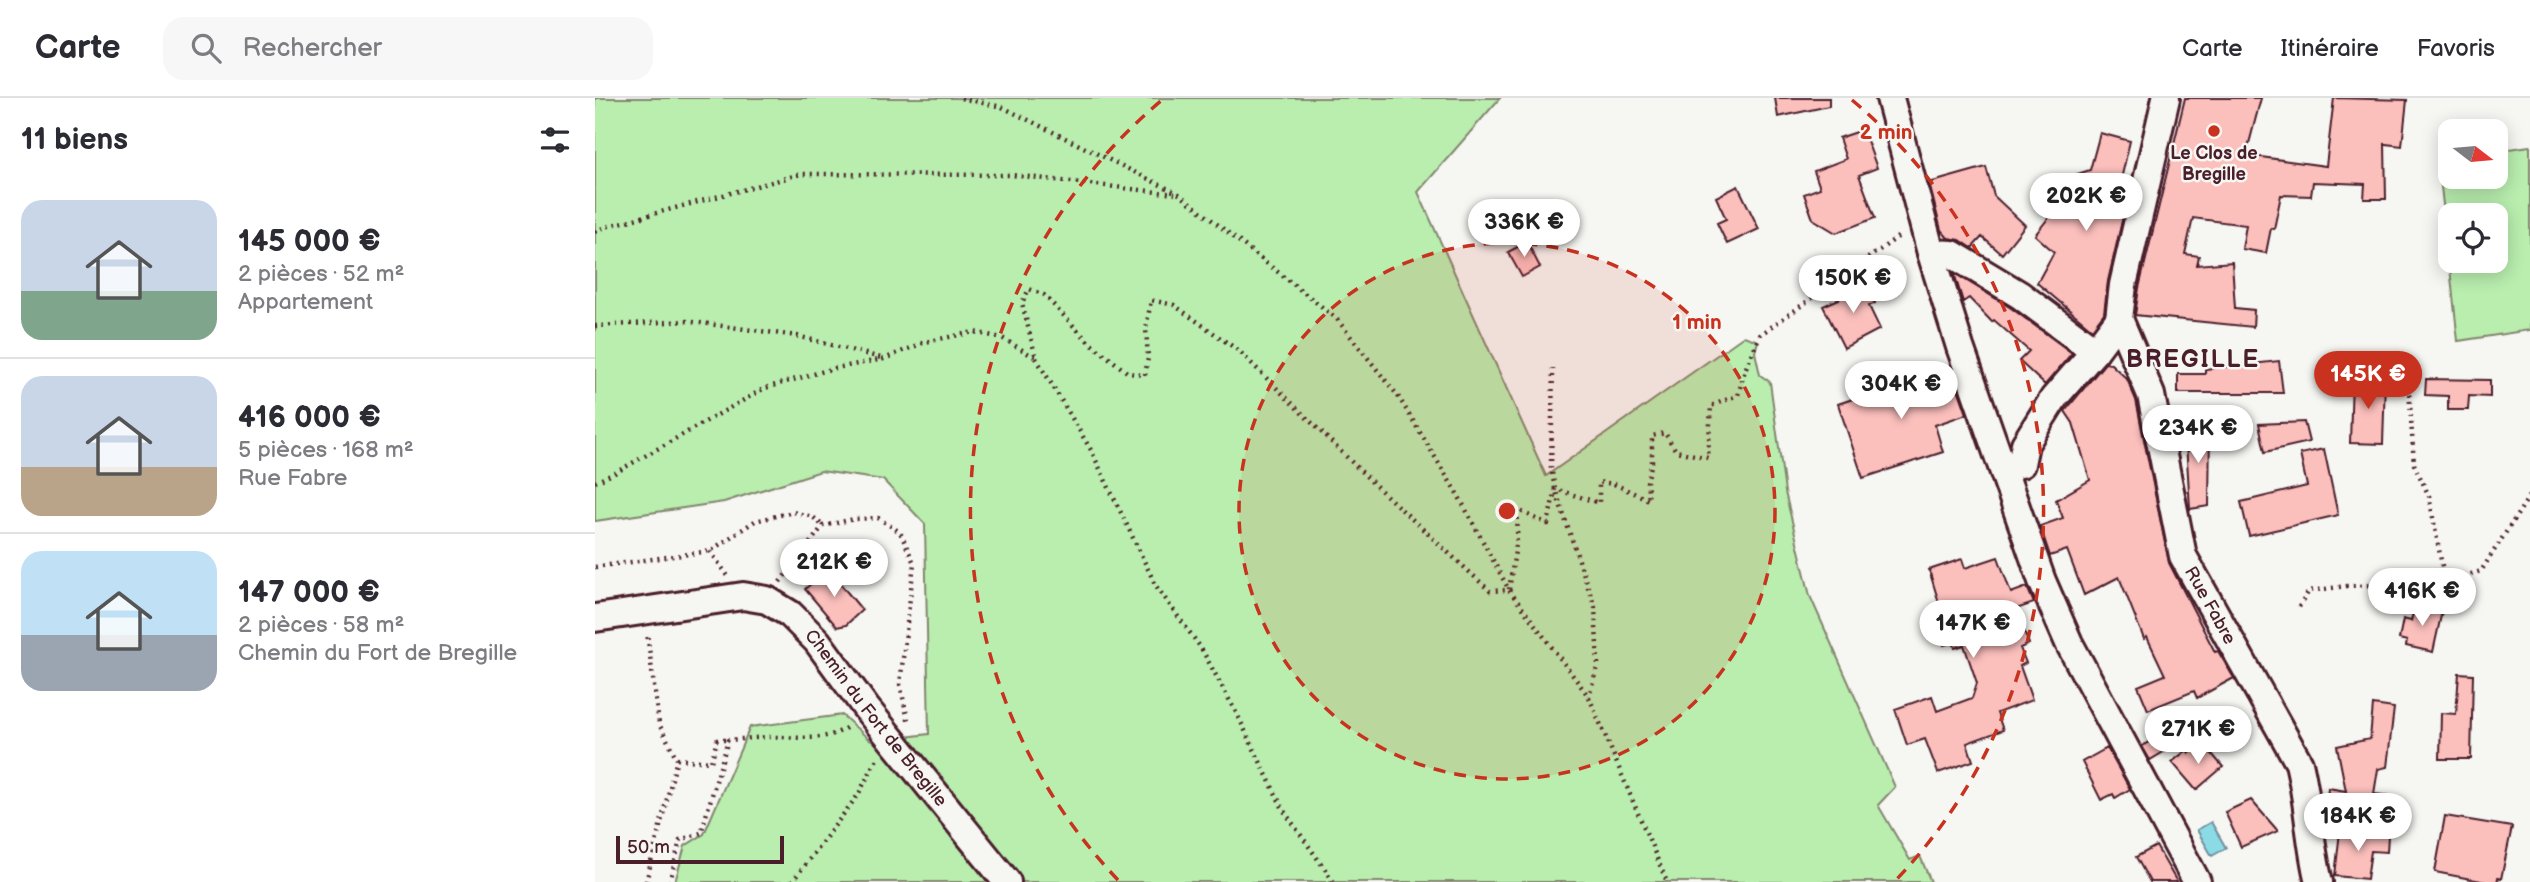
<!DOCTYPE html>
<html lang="fr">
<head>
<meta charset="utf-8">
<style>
  :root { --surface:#fff; --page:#f7f7f7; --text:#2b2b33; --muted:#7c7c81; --line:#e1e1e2; --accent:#c8321e }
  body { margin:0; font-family:"Balsamiq Sans",sans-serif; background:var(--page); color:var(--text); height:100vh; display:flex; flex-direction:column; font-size:26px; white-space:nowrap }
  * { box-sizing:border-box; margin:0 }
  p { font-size:23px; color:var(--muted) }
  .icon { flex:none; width:38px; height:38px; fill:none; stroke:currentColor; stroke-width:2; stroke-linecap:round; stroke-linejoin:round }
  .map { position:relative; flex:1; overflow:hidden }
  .panel { display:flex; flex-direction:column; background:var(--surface); width:595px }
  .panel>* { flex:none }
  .needle { width:46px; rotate:106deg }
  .fabs { position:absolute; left:1843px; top:21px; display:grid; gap:14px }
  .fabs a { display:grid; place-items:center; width:70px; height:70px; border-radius:14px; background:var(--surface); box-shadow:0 4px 18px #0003; font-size:35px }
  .scale { position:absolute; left:21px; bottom:18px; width:168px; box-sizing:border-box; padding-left:7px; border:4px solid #4a1f2b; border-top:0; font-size:19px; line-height:24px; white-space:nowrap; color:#4a1f2b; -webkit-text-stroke:5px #f6f6f2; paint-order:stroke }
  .price { position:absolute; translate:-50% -60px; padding:0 16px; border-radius:24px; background:#fff; color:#222; font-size:23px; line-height:46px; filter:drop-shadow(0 2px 4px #0008) }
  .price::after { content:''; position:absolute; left:50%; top:42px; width:21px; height:16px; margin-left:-10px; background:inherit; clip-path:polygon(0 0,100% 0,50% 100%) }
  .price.on { background:var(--accent); color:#fff }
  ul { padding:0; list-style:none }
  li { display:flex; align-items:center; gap:21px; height:175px; padding:0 21px }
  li+li { border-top:2px solid var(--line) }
  li span { display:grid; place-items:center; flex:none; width:196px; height:140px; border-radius:21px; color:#555 }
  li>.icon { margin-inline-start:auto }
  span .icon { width:84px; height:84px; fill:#fffc; stroke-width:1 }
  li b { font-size:30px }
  h2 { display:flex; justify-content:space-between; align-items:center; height:84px; padding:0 21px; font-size:30px }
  header { display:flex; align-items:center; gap:42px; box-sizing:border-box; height:98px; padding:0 35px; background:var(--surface); border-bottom:2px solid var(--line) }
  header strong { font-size:33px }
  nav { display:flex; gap:38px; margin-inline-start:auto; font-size:24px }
  .search { width:490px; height:63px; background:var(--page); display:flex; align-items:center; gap:18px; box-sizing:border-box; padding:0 24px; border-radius:21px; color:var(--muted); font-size:26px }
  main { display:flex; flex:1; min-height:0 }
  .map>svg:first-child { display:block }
  .green { fill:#b9eeaf; stroke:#82866d; stroke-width:2; fill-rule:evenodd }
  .water { fill:#8bdbe7; stroke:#71909c; stroke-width:2 }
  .building { fill:#fbbfbc; stroke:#4a1f2b; stroke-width:2 }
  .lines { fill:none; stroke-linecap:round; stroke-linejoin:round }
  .street-casing { stroke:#4a1f2b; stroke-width:32 }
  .path { stroke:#4a1f2b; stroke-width:4.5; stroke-dasharray:2 5; stroke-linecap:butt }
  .street { stroke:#f6f6f2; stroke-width:26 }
  .ring { fill:none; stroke:#c8321e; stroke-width:3.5; stroke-dasharray:12 9 }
  .poi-dot { fill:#c8321e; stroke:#f6f6f2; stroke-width:2.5 }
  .labels { text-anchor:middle; stroke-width:5; stroke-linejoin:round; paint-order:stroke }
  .poi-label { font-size:18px; font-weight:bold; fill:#4a1f2b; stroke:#f6f6f2 }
  .street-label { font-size:18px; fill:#4a1f2b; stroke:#f6f6f2 }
  .district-label { font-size:24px; font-weight:bold; letter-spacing:2px; fill:#4a1f2b; stroke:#f6f6f2 }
  .centre { fill:#c8321e; stroke:#f6f6f2; stroke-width:3.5 }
  .ring-label { font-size:21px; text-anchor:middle; font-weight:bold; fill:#c8321e; stroke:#f6f6f2; stroke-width:5; stroke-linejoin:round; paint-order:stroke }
</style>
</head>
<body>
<header>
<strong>Carte</strong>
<div class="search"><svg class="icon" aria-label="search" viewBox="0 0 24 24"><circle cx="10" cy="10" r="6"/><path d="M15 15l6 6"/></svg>Rechercher</div>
<nav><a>Carte</a><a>Itinéraire</a><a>Favoris</a></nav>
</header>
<main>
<section class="panel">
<h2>11 biens<svg class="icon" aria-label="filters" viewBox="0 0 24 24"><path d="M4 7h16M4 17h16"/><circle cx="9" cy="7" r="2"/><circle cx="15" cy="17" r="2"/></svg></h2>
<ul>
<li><span style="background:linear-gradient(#c9d6e8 65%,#7fa58c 0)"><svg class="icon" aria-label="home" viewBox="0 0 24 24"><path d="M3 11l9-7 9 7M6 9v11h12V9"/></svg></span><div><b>145 000 €</b><p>2 pièces · 52 m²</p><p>Appartement</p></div></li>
<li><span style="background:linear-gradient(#c9d6e8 65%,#b9a48a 0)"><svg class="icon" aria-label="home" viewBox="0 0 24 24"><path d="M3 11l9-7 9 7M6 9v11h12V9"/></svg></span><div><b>416 000 €</b><p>5 pièces · 168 m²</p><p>Rue Fabre</p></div></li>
<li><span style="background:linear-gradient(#bfe0f5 60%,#9aa5b1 0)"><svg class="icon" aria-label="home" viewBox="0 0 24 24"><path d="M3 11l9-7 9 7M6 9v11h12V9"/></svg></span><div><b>147 000 €</b><p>2 pièces · 58 m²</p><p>Chemin du Fort de Bregille</p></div></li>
</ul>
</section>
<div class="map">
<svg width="1935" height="784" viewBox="0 0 1935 784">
  <rect width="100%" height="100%" fill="#f6f6f2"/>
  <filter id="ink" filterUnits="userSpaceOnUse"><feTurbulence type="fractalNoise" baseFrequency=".0143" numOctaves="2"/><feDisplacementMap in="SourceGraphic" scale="14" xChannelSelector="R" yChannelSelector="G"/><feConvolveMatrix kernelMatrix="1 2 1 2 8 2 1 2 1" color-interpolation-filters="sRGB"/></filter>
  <g filter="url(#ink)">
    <path class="green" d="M0 0H905L823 94 951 378 1149 238 1163 243 1160 254 1165 277 1175 284 1190 394 1215 498 1300 689 1283 707 1315 762 1325 758 1336 784H80L90 748 109 736 155 629 247 617 276 643 334 636 330 426 288 382 226 373 129 404 0 423Z
      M1935 48V232L1863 243 1843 61 1855 59V79H1900L1901 53ZM1855 117H1900V163H1855Z"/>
    <path class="water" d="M1616 724 1631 750 1617 758 1602 732Z"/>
    <path class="building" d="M1180 0H1234V8L1183 19Z
      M1590 0H1666L1651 57 1731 68 1739 0 1812 2 1807 48 1790 46 1791 101H1769L1770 86 1718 84 1716 98 1686 97 1679 131 1676 130 1671 155 1647 151 1651 127 1598 120 1590 156 1604 158 1602 167 1637 164 1640 210 1659 212 1658 229 1540 217 1544 190Z
      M1268 32 1282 70 1264 77 1280 120 1241 135 1218 121 1209 96 1225 90 1219 73 1251 61 1244 40Z
      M1505 35 1535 43 1520 107 1530 110 1513 183 1509 215 1497 231 1442 185 1459 154 1440 137 1467 103 1455 85 1495 72Z
      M1391 69 1399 98 1430 127 1407 156 1387 139 1377 150 1365 142 1353 140 1346 132 1334 85Z
      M1143 88 1164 131 1132 146 1122 125 1131 121 1121 99Z
      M932 144 945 169 927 179 913 154Z
      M1359 175 1416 210 1477 255 1450 287 1424 263 1434 253 1399 222 1397 224 1374 200 1368 204Z
      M1269 183 1280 205 1274 208 1285 231 1249 250 1228 208 1244 201 1242 197Z
      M1684 263 1688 295H1583V276H1610V271Z
      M1510 265 1516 266 1532 281 1541 302 1574 465 1620 554 1623 553 1639 580 1602 600 1599 593 1553 612 1543 588 1570 577 1552 539 1549 541 1524 479 1489 497 1472 452 1455 458 1445 428 1468 420 1461 402 1495 382 1478 325 1470 313Z
      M1355 268 1372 316 1340 327 1348 354 1268 380 1243 306Z
      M1757 281H1790L1788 346 1755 345Z
      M1831 281 1895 282V299L1874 298 1873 312H1853V298L1830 297Z
      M1709 324 1714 344 1670 354 1664 326Z
      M1615 327 1614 408 1595 411 1590 328Z
      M1729 351 1743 417 1654 438 1646 404 1712 388 1705 356Z
      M1403 459 1416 495 1432 489 1439 505 1421 511 1434 546 1425 550 1431 565 1425 568 1437 602 1402 615 1408 632 1372 645 1378 663 1343 675 1330 641 1312 647 1300 611 1337 598 1342 613 1377 600 1382 585 1369 547 1360 550 1358 544 1349 547 1337 511 1345 508 1334 472 1367 461 1370 470Z
      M233 471 267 512 251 527 242 529 210 491Z
      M1820 506 1847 513 1838 554 1811 548 1812 543 1804 541 1808 521 1816 523Z
      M1864 575 1878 576 1876 661H1845L1846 615 1861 616Z
      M1778 607 1799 610 1792 669 1783 671 1779 696 1795 698V702L1732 701 1733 690 1751 693 1742 648 1775 641Z
      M1570 636 1577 649 1555 662 1547 648Z
      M1607 644 1628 669 1601 692 1577 664 1592 652 1594 655Z
      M1512 650 1535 691 1520 700 1518 696 1506 702 1487 664Z
      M1656 702 1683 733 1646 749 1630 714Z
      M1850 718 1917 729 1906 781 1903 780 1902 784H1891L1840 774Z
      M1745 733 1793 737 1792 754 1776 753 1772 781 1740 778Z
      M1561 748 1582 784H1555L1541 759Z"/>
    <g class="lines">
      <defs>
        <g id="street">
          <path d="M1295 0 1336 155 1365 249 1447 483 1474 545 1602 784"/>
          <path d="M1336 155 1357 156 1425 197 1500 253"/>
          <path id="s1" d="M1524 221 1556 297 1588 458 1704 665C1714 705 1714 745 1724 784"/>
          <path d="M1426 366 1430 346 1459 300 1500 253 1524 221 1528 187 1571 0"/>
          <path id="s2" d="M0 520 148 498 172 502 195 516 222 543 271 610 412 784"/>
          <path d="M1715 717 1794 718"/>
        </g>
      </defs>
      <use href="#street" class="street-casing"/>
      <path class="path" d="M366 0 407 9 584 96 741 220 803 298 863 397 914 492 994 599 1072 784
        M0 134 10 129 206 76 417 77 580 96
        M0 228 91 223 202 238 286 260
        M441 260 496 352 561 488 606 550 642 616 689 713 739 784
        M1812 261 1819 366 1834 398 1850 484
        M958 270 956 369 960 391 1000 510 1003 566 994 598
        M0 384 18 376 170 290 236 271 289 261 330 244 379 234 407 240 441 260 427 205 434 191 449 197 493 243 533 275 550 277 553 260 551 231 556 202 579 207 644 253 781 388 895 493 914 492 922 440 923 412 953 426 960 391 1004 405V384L1019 386 1054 402 1052 384 1057 364V338L1070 335 1081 353 1113 360 1116 308 1143 297 1150 272 1165 237 1307 136
        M115 453 133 478
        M0 469 115 453 160 423 198 414 218 419 228 428
        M185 484 228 428 259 421 283 420 305 434 319 465 305 586 313 622
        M1704 509 1714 493 1752 488 1850 484 1886 473 1935 397
        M82 661 116 664 122 642H133
        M51 784 82 661 64 626 52 535
        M75 784 85 742 106 735 133 642C146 641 160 640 173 639 201 638 231 646 255 627
        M197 784 263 697 282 661"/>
      <use href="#street" class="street"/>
    </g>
  </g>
  <circle cx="912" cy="413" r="268" fill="#c8321e" fill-opacity=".12"/>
  <g class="ring">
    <circle cx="912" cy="413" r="268"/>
    <path d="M523 782A536 536 0 0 1 567 2M1257 2A536 536 0 0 1 1301 782"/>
  </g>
  <circle class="poi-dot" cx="1619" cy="33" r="7"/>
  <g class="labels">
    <g class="poi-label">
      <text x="1619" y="61">Le Clos de<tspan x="1619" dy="21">Bregille</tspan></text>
    </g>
    <g class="street-label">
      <text dy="6" stroke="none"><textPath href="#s1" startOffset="303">Rue Fabre</textPath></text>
      <text dy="6" stroke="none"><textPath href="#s2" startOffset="336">Chemin du Fort de Bregille</textPath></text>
    </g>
    <g class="district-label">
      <text x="1598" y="269">BREGILLE</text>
    </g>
  </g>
  <circle cx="912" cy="413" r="10" class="centre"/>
  <g class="ring-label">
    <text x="1291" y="41">2 min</text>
    <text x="1102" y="231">1 min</text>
  </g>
</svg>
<div class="fabs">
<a><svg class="needle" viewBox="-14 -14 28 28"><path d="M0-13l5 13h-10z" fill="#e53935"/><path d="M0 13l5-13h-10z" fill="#7c7c81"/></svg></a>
<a><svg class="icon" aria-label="locate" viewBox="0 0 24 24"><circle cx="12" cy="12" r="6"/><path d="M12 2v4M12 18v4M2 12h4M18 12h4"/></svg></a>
</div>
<div class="scale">50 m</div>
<b class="price" style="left:1491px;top:135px">202K €</b>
<b class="price" style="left:929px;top:161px">336K €</b>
<b class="price" style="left:1258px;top:217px">150K €</b>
<b class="price on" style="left:1773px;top:313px">145K €</b>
<b class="price" style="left:1306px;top:323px">304K €</b>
<b class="price" style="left:1603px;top:367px">234K €</b>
<b class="price" style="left:239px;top:501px">212K €</b>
<b class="price" style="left:1827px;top:530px">416K €</b>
<b class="price" style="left:1378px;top:562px">147K €</b>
<b class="price" style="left:1603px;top:668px">271K €</b>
<b class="price" style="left:1763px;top:755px">184K €</b>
</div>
</main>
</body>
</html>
